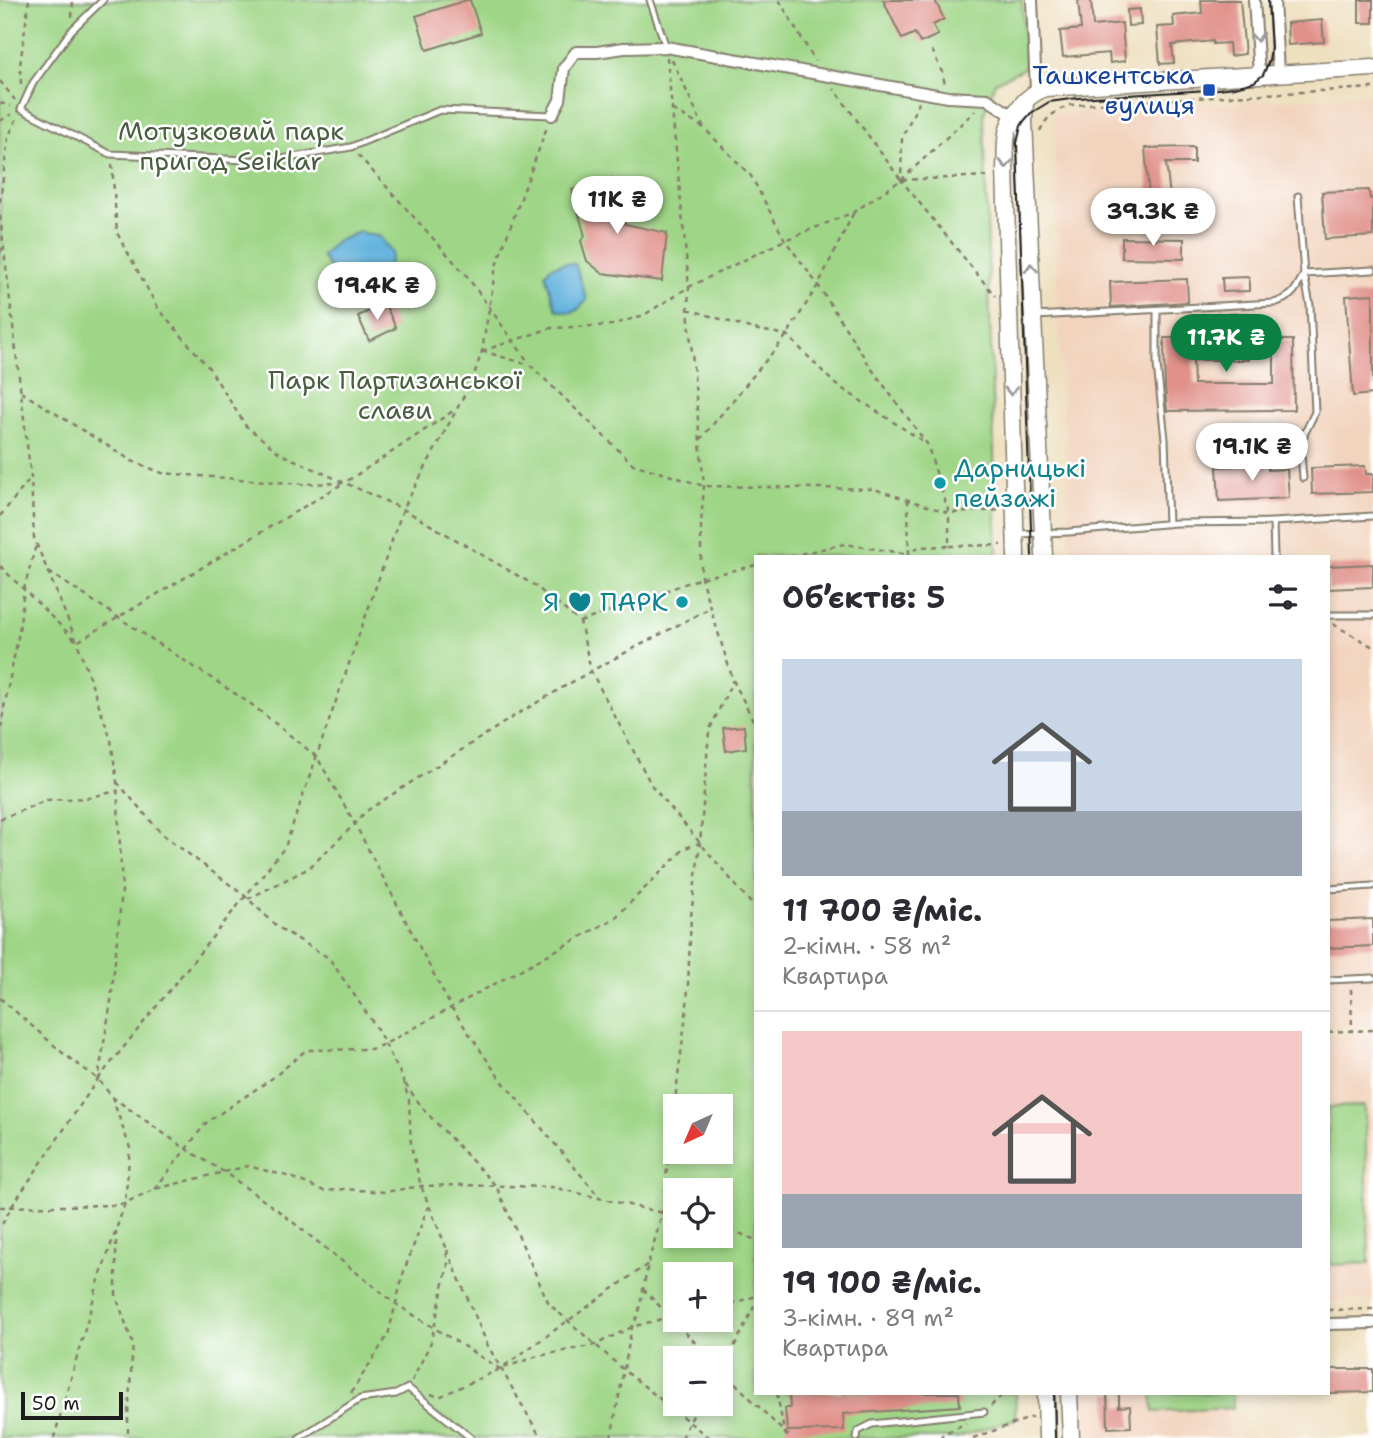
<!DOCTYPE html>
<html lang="uk">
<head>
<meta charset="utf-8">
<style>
  :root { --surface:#fff; --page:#f7f7f7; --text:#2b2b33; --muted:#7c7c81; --line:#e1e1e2; --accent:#0b8043 }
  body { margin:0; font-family:"Shantell Sans",sans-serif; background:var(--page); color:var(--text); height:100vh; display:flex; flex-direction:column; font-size:26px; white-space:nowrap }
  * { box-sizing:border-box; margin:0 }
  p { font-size:23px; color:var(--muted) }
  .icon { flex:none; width:38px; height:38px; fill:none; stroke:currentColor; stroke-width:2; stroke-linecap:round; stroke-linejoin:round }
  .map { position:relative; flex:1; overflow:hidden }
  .sheet { position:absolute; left:754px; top:555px; width:576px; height:840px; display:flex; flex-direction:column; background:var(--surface); border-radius:0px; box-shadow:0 4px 10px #0003 }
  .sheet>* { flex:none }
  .needle { width:46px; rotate:224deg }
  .controls { position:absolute; left:663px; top:1094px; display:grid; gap:14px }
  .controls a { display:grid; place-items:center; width:70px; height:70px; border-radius:0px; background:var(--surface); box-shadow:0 4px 10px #0003; font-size:35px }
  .scale { position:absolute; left:21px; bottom:18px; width:102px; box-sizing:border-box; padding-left:7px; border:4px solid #1c1c1c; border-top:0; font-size:19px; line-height:24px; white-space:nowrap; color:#1c1c1c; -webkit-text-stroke:5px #fff; paint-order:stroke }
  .price { position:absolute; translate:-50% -60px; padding:0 16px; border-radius:24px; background:#fff; color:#222; font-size:23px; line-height:46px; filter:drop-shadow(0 2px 4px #0008) }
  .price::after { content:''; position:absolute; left:50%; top:42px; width:21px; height:16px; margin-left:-10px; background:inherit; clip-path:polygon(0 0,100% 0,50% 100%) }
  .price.selected { background:var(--accent); color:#fff }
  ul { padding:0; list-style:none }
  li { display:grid; align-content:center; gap:14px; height:371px; padding:0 28px }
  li+li { border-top:2px solid var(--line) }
  li span { display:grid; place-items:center; height:217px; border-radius:0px; color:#555 }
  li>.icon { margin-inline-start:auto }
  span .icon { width:126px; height:126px; fill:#fffc; stroke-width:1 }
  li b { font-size:30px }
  h2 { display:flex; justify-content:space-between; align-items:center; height:84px; padding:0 28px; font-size:30px }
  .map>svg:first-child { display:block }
  .built { fill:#f2d4be }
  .green { fill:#9fd586; stroke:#5e7851; stroke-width:2; fill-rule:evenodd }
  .water { fill:#62b2dd; stroke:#3f677c; stroke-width:2 }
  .building { fill:#e1918a }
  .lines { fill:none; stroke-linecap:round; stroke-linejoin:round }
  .lane-casing { stroke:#857e6e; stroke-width:9 }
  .street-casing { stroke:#857e6e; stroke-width:14 }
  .secondary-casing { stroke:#857e6e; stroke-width:19 }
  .path { stroke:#857e6e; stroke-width:2.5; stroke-dasharray:5 5; stroke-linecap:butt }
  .lane { stroke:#fff; stroke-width:5 }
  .street { stroke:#fff; stroke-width:10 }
  .secondary { stroke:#fff; stroke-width:16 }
  .tram { stroke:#1c1c1c; stroke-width:2 }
  .oneway { stroke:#999 }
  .transit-dot { fill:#1a4fb4; stroke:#fff; stroke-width:2.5 }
  .culture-dot { fill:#0f9aa8; stroke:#fff; stroke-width:2.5 }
  .labels { text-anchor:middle; stroke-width:5; stroke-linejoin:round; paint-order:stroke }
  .transit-label { font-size:26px; fill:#164399; stroke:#fff; text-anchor:end }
  .park-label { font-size:26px; fill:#4a5d41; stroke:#fff }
  .culture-label { font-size:26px; fill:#0d838f; stroke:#fff; text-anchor:start }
</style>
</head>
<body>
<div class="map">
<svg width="1373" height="1438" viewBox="0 0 1373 1438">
  <rect width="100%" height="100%" fill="#fff"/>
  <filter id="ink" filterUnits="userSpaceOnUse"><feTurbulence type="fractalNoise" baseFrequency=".0143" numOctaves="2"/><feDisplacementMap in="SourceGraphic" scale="14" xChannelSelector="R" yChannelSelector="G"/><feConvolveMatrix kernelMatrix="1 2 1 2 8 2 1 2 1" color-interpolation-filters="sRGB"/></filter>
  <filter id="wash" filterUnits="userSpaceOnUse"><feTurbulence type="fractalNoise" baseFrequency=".00686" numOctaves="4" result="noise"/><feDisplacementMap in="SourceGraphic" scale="28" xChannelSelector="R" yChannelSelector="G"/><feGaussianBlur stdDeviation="1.57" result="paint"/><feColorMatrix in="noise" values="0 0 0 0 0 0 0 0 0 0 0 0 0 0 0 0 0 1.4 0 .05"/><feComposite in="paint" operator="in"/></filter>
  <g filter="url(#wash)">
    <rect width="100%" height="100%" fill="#eedfbf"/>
    <path class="built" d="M1373 94V1025L1328 1027V556H1071L1058 315 1054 114Z
      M1373 1034V1300L1328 1301V1036Z
      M1081 1393H1227L1229 1438H1083Z"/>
    <path class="green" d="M0 0H1022L1025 68 995 82 984 114 997 556H756V1393H1016L1015 1419 956 1438H0ZM676 1106H721V1152H676ZM676 1190H721V1236H676ZM676 1274H721V1320H676ZM676 1358H721V1404H676Z
      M1365 1106 1369 1263 1330 1265 1328 1198V1107Z
      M1152 1393H1233V1408L1153 1412Z"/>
    <path class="water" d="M359 232 380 237 392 253 388 269 378 277 340 282 332 273 322 256 335 242Z
      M563 263 575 264 587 300C576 313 573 315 556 309L545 274 551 267Z"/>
    <g id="blocks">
      <path class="building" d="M467 0H470L481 33 427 50 416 16Z
        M883 0H935L944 19 933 25 938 35 920 43 915 33 902 39Z
        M1078 0H1091L1093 26 1122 23 1125 61 1110 63 1109 53 1063 57 1060 31 1081 29Z
        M1201 0H1240L1245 54 1230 56 1229 43 1213 44V41L1172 45 1174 63 1160 64 1157 27 1174 26 1173 16 1202 13Z
        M1359 0H1373V23H1359Z
        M1140 9 1141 25 1128 26 1127 10Z
        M1322 20 1324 42 1288 45 1287 23Z
        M1194 147V163H1166L1171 204 1150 207 1145 148Z
        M612 178 625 224 667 233 662 281 602 273 587 261 581 241 585 236 572 190Z
        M1369 190 1370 199 1373 198V236L1325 239 1322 192Z
        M1122 238 1184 239V259L1122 258Z
        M1249 277V291L1223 292 1222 278Z
        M1187 279 1188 302 1111 307 1110 282Z
        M1373 294V394L1353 396 1346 296Z
        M385 304 396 328 369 341 358 316Z
        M1248 313 1249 360H1193L1194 384H1274V340H1293L1294 410 1167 411 1165 387 1164 338H1229L1228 314Z
        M1268 464V470L1287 469 1289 498 1219 501 1217 467Z
        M1365 466 1366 474H1373V492L1312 494 1311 468Z
        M1373 564V587L1328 589V566Z
        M744 726 746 748 726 751 723 728Z
        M1373 919V946L1328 948V921Z
        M1328 1369H1373V1392L1328 1393Z
        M789 1393H959L960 1406 843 1414 844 1430 787 1431 785 1408H790Z
        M1107 1393H1119V1407L1130 1406 1131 1427 1108 1428Z"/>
    </g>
  </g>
  <g filter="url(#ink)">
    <use href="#blocks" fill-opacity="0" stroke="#857e6e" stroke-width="2"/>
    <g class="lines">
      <defs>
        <path id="lane" d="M103 0 71 31 33 83 21 109 110 154 271 161 351 147 440 110 551 115
          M650 0 666 47
          M1298 196 1304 274 1373 270
          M1157 310V365L1165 439 1168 524
          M1035 316 1274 303C1293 297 1295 291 1304 274
          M1303 478 1300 443 1315 412 1310 305 1304 274
          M1273 522 1274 556
          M1018 534 1069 532 1176 523 1273 522 1373 516
          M1328 615H1373
          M1328 889 1373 886
          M1328 980 1373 978
          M299 1438 360 1399 396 1394 408 1388 471 1438
          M857 1438 858 1431 872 1424 984 1412"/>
        <path id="street" d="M1032 0 1036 91
          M1254 0 1259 75
          M1274 0 1278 73
          M552 115 560 100 564 68 576 52H597L624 48 666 47 948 97 987 99 1013 116
          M1328 1324 1373 1323"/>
        <path id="secondary" d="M1025 101 1024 121 1044 556
          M1016 556 1005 167C1006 156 1005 144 1007 133 1011 113 1027 95 1045 88L1373 68
          M1046 1393 1047 1438
          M1069 1393 1071 1438"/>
      </defs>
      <use href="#lane" class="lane-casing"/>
      <use href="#street" class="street-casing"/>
      <use href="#secondary" class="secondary-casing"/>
      <path class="path" d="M779 0 815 61
        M72 17 73 0
        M932 50 942 72 945 84
        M667 57 689 287 688 309 704 486 701 524V578L733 680 756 726
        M672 60 704 128 751 176 785 240 818 285 871 368 927 444 949 513 1001 510
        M0 81 15 100
        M21 84 20 65 29 0
        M919 102 902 138 901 180 995 296
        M0 103 11 106
        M673 110 704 128
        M0 121 12 114
        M1040 131C1046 117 1056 111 1069 105L1373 88
        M358 155 466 275 529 363
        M112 164 117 233 158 308 209 368 246 426 281 454 403 509 534 585 580 622 591 671 652 786 756 909
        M901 180 975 111
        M902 180 990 176
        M0 202 8 138 17 118
        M0 216 31 478 34 538 77 642 111 740 117 782 122 890 111 1001 98 1079 12 1206 0 1228
        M0 253 3 243
        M688 309 753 329 787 335 835 384 924 442
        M482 351 551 328 612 325 644 315 689 287 785 240 854 212 901 180 834 89
        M482 351 530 365 633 464 704 486 874 489 949 513V546L918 547 907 556
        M21 392 132 461 162 473 302 484 344 483 389 454 456 409
        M700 440 787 335 818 285 854 212
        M0 516 31 478
        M949 546 1001 545
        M791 556 844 544 909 554 908 500
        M0 566 77 642 342 484
        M49 572 251 704 317 757 355 824 451 1007 498 1076 601 1199
        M580 622 701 578 756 565
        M1333 624 1373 647
        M0 738 4 708 19 632 24 589 36 545
        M117 782 162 834 245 896 278 927 329 958 376 1027 402 1077 409 1100 411 1146 421 1186 446 1247 448 1265 431 1342 412 1381
        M0 819 47 800 86 798 117 791
        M248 899 309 868 355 824 365 812 519 713 591 671 710 608
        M1351 989 1352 1031
        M0 998 64 1054 98 1079 112 1097 130 1148 125 1203 98 1283 54 1438
        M1328 1032 1373 1030
        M98 1079 285 847 403 509 472 381 482 351 496 266 547 127
        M405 1084 425 1111 496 1186 549 1304 624 1370 709 1438
        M112 1097 186 1149 224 1172 280 1212 396 1304 500 1369 648 1264
        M155 1189 206 1123 274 1077 306 1050 371 1049 385 1044 615 918 685 848 700 843 709 731 733 680
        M0 1207 116 1205 125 1203 155 1189 248 1166 291 1177 324 1191 344 1189 385 1192 421 1186 461 1185 552 1187 676 1216
        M721 1226 756 1240
        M116 1231V1296L133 1344 128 1415V1438
        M447 1250 488 1346 541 1438
        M643 1289 710 1358
        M721 1307 756 1296
        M1328 1310 1373 1309
        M721 1369 784 1432 792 1438
        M721 1373 756 1303
        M351 1393 388 1335 404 1271 428 1207
        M777 1393 784 1432 788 1438
        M431 1394 439 1397 500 1369 538 1356 595 1345 632 1327 676 1315
        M991 1406 1004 1393
        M611 1438 632 1327 638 1315 648 1264 662 1214 672 1123 687 1007 691 916 700 843
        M682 1438 689 1422 701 1404
        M940 1438 943 1434 966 1423
        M973 1438 1033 1417"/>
      <use href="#lane" class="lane"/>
      <use href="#street" class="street"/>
      <use href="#secondary" class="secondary"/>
      <path class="tram" d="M1032 556 1017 143 1021 126 1024 121 1031 113 1049 102 1078 98 1209 90 1235 87 1254 82 1263 75 1269 61 1271 47 1268 0
        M1054 1393 1055 1438"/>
    </g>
    <defs><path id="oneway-chevron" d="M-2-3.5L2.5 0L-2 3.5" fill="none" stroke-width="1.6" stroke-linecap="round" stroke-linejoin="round" transform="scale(1.75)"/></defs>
    <g class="oneway">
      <use href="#oneway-chevron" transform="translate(1257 37) rotate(86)"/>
      <use href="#oneway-chevron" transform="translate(1006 164) rotate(91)"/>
      <use href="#oneway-chevron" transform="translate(1031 268) rotate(-93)"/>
      <use href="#oneway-chevron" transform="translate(1011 391) rotate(88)"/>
    </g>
  </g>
  <rect class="transit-dot" x="1202" y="83" width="14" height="14" rx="3.5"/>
  <g class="culture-dot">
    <circle cx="940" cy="483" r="7"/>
    <circle cx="682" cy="602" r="7"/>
  </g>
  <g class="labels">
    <g class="transit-label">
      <text x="1195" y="84">Ташкентська<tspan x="1195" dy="30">вулиця</tspan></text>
    </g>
    <g class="park-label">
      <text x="231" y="140">Мотузковий парк<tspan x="231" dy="30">пригод Seiklar</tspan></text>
      <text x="395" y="389">Парк Партизанської<tspan x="395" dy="30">слави</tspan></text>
    </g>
    <g class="culture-label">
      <text x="954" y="477">Дарницькі<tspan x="954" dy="30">пейзажі</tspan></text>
      <text x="668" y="611" text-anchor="end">Я ♥ ПАРК</text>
    </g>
  </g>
</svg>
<div class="controls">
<a><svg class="needle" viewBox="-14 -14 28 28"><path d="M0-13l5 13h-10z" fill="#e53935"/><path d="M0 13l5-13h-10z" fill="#7c7c81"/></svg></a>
<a><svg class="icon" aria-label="locate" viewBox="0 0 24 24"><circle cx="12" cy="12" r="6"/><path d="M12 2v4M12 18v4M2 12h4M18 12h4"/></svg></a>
<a>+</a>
<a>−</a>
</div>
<div class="scale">50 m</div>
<b class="price" style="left:617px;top:236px">11K ₴</b>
<b class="price" style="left:1153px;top:248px">39.3K ₴</b>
<b class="price" style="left:377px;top:322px">19.4K ₴</b>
<b class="price selected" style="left:1226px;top:374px">11.7K ₴</b>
<b class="price" style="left:1252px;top:483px">19.1K ₴</b>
<section class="sheet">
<h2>Об’єктів: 5<svg class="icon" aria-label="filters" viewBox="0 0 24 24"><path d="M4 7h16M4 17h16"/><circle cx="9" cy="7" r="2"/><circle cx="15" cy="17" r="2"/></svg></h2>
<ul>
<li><span style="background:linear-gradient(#c9d6e8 70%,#9aa5b1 0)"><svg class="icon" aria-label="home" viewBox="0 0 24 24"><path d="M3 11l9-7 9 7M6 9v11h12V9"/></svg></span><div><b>11 700 ₴/міс.</b><p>2-кімн. · 58 m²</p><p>Квартира</p></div></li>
<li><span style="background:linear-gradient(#f6c9c9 75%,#9aa5b1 0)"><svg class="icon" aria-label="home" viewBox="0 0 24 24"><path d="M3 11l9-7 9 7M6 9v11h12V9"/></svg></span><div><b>19 100 ₴/міс.</b><p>3-кімн. · 89 m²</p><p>Квартира</p></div></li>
</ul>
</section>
</div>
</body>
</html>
